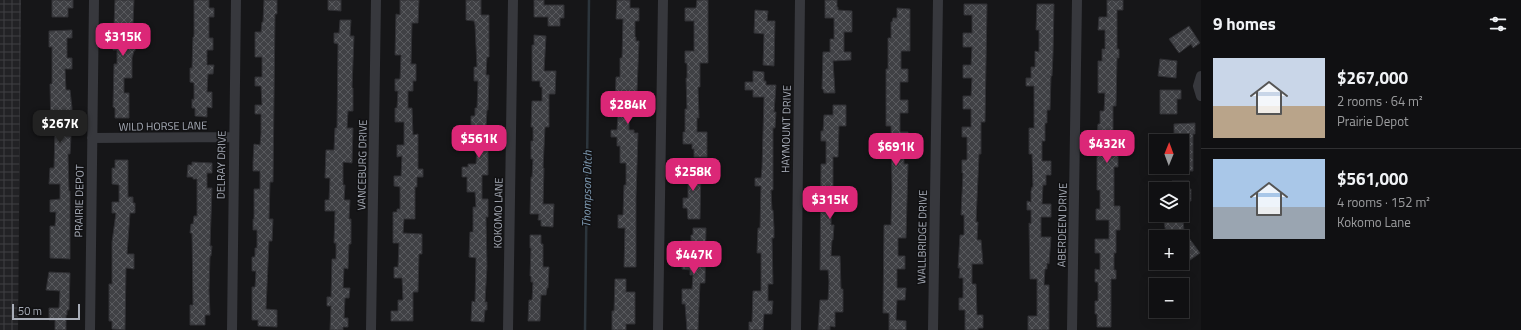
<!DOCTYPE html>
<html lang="en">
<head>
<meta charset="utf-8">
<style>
  :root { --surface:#101012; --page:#1e1e20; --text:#f1f3f6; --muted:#9c9d9f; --line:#303032; --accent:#db2777 }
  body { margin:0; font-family:"Titillium Web",sans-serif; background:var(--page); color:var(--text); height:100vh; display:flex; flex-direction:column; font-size:15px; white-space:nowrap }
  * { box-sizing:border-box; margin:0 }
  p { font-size:13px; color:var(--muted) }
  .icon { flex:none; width:22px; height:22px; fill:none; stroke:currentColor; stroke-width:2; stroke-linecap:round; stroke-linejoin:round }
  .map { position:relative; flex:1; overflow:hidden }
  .panel { display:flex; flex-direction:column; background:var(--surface); width:320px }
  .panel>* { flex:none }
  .needle { width:26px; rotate:1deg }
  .fabs { position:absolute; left:1149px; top:134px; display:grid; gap:8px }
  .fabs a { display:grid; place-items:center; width:40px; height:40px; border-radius:0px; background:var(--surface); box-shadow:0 2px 10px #0003,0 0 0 1px var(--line); font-size:20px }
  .scale { position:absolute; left:12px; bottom:10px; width:68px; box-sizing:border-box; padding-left:4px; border:2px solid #a8adb8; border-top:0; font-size:11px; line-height:14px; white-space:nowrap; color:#a8adb8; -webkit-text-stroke:3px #111113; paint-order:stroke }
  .price { position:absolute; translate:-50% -34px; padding:0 9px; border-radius:8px; background:var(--accent); color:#fff; font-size:13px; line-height:26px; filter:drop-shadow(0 1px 2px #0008) }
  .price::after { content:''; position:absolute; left:50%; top:24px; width:12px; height:9px; margin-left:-6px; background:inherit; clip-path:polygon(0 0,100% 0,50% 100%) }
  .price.active { background:#222; color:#fff }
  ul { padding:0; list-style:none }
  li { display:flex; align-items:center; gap:12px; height:100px; padding:0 12px }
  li+li { border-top:1px solid var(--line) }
  li span { display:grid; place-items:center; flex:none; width:112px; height:80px; border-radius:0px; color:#555 }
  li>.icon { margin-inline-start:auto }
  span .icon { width:48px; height:48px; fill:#fffc; stroke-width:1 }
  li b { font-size:17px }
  h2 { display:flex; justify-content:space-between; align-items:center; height:48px; padding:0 12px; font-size:17px }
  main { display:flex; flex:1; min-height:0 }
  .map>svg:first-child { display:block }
  .industrial { fill:url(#industrial-grid) }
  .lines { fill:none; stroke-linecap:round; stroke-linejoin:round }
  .stream { stroke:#2c353c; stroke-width:2.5 }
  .building { fill:url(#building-cross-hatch); stroke:#303034 }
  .minor { stroke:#37383d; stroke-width:10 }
  .labels { text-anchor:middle; stroke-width:3; stroke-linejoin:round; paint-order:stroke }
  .street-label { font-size:11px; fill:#a8adb8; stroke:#111113 }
  .water-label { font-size:12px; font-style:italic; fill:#7f9bb3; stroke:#111113 }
</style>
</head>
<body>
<main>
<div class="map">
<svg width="1201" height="330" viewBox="0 0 1201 330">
  <defs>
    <pattern id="industrial-grid" width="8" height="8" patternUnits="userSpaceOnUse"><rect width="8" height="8" fill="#222225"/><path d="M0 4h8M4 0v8" fill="none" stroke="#3f3f43"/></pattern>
    <pattern id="building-cross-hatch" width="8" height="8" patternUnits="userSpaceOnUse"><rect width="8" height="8" fill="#404145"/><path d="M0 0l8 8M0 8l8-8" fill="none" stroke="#595a5e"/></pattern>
  </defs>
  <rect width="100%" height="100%" fill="#161618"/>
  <path class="industrial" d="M0 0H21L18 330H0Z"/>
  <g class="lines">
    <path class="stream" d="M585 330 589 0"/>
  </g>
  <path class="building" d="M52 0H73V8H68V17H52Z
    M115 0H134L133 23 124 24 123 40H136L135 51H134L132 58V78H124V93H129V118H115V108L113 107 114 64H117V50H113Z
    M194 0H209V8H214V17H209V38H213V50H207V65H214L213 74H208L207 92H212V108L207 107V117L195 116V108H192V99L194 100V83L190 82V68H192L193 37H194Z
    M264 0H277V14H275L273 182H270L269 219H273L272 241H269L266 309 277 310V327L258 326V320H252V287H255L256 271H252V257H255V248H257V230H253V219H254V189H260V171H253V162L254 144 260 145 261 134V114H255V105H262L261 86H255V77H262V57H255V32H261L262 22H263Z
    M328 0H341V11L328 10Z
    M400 0H419L418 23H412L411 64H416V81H413V91H408V108H412L413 135 418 134V169H423V177H417V187H415V219H404L403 233 422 234V254H419L418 292H413V321H391V311H398V300H403L402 278H394V267H398L399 243H393V212H397V209H400V187L394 186V176H401L402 156 397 157V145H404V122H395V108H397L398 91H395V79H400L401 55H395L396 14 400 15Z
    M466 0H481V15H489V57H487L486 75H489L488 110H487L485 142H488V175H482V199H488V217H486L487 266 485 302H487V310H485L484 322 471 321 472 301 475 302 476 258 469 257 470 232H473V207H476L475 192H467V177H462V167H468V164H476L477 148 473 147V146L466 145V134H471V116H475V108H477L478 81H474V67H477L475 25 474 21 466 20Z
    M534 0H544V5H564V18H560V26H548V17H534Z
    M617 0H630V8H639V21H635V37H636V41H639L637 91 639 92 638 103 630 102 629 121V130H634V133H638L636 197V267H624L625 228H618V215H623L624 185H626V163H620V146H617V137H611V130H617L618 114H615L616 77H620V58H622L623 19H616Z
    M697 0H708V63H700V87H698L699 118H697V132H707V157H694V149H692V144H683V132H685V109H687L686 78H687V63H685V51H694V21H685V8H696Z
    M825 0H837V7H838V10L852 11V32H844V52H851V60L833 61 835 93H824L823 89H822L823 52H830V39H834V18H825Z
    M1107 0H1123V10H1117V49H1119V58H1117L1116 106H1113V153H1118V167H1114V206H1120V230H1116V253H1114V270H1116V279H1111V327H1097V314H1095V301H1098V282H1095V269L1100 270V253H1095V239H1109V220H1096V209H1100V190H1097V153H1100V138L1097 137 1098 124H1100V111H1104L1105 93H1098V61H1102V49H1105V30H1098L1099 17H1107Z
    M964 4H987L985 122H981V154H979L976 222H978L977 240H981L983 264H972V284H976L977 315H983V328H978V330H965V310H959V298H963V278H959L960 268H958L960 235H964V215H961L963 173H962V160H967V137H962V127H971V109H963V96H971L972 78H963V65H971L972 47H963V33H972V15H964Z
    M1037 4H1054L1053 54 1052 76H1051L1050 110H1047V123H1045V141H1042V161H1051V175H1046V185H1043L1042 204H1051V217H1041V237H1051L1049 264 1047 263V269H1045L1044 285H1049V330H1028V316H1037V279H1030L1029 223 1031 224V210H1027V201L1031 202V191L1032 187H1033L1032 154H1029V128H1034V86H1026V78H1031V67H1035V51L1039 52V30H1036Z
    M897 8 910 9V51H901V69H908V82H900V100H908V113H900V132H908V144H904V164H908L906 238H898V256H905V269H897V288H906L905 300H897L896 320 906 321V330H889V313H883L884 225H891L892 188 891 126H886V69H888V38H891V22H892L893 18H897Z
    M755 10 768 11 767 21H775L774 66 763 65 764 34 754 33Z
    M340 20H351L350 36H354L352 88H353V111H348L347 128H353L352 163 343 162V185H345L344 200H350L349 219H351V244H349L348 269 344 268 343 288H350L349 298H345L344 318H348V327H343V330H330L331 306H327V297H331L332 259H336V243H334L335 211H325V200H329L330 178H325L326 150H334L335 128H337L338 44 334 43V33H339Z
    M1189 26 1200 43 1193 48 1191 44 1179 53 1169 39Z
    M72 30V38H67V58H72V69H65L66 90H70L72 108V118H65L66 136H71L70 154H68L69 191H70V259L50 258V226H55L56 212H50V200L60 199V184H49L50 168H54L55 131H51L50 84H52V47H49V31Z
    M534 35 546 36 544 71H556L555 94H549V127H545L543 168H544L543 204H554L553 227 541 226V220H538L539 214H530L531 177H532L533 159H531V141H533V127H531L532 101H542V87H540V81H532V45H534Z
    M1160 59 1177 61 1176 78 1158 76Z
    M753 71 764 72V81H766V85H776L774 112H776L775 128H773V190H771L772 210H773L774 228V238H772L773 284H768V301H773L772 314H764L763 330H749V322H752L753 291H761V253H757L758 228H760L761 186H755V178H761L762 168 764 97H753V90H745V82H753Z
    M1160 90H1181V99H1177V114H1160Z
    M833 105H846V126H839L838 157H833V186H832L831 225H834L833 240H832L831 256H840L841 289H843V312H835V327L830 326V330H818L820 300H828L829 282 828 270H820L821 164H826V141H821V131H823L824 115H833Z
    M1195 123V134H1193V171H1183V168H1182V141H1176V135H1174V124Z
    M115 160H128V197H133V203H135V213H130L127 254H134V269L126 268 125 330 112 329V321H109V284H112V242L116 213H112V202H119V185L112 184V168H115Z
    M192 162 212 163V173H207V188H212L210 246H212L211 256H210L209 290 210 315H205V325H190V305H193L192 233H190L191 224H193L194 216H197V179H193V177H187L188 165H192Z
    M684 166H701L700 219H688L687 208H683V198H688V181H687V176H684Z
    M1172 181H1189V189H1191V201H1182V189H1172Z
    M1163 215H1179L1180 221H1183L1184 230 1166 234Z
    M693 228H706L705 283H700L698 330H687L685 304H682V289H692L693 275H690V270L682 269V241H691V235H693Z
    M530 235H541V244H543V267H549L548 288H547L546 295H541L540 321H528L529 300H532L533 282H531V276H530L531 248H530Z
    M1189 238 1200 253 1186 263 1182 257V243Z
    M49 272 70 273 69 310H67V315H66V330H55V320H49V308H59L60 291 46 290Z
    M615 279H626V292H635V324H626V330H612V311H614Z"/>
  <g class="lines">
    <path class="minor" d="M1201 76 1198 86 1201 96
      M92 138 234 137
      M90 330 94 0
      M232 330 236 0
      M371 330 376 0
      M508 330 513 0
      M658 330 663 0
      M796 330 800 0
      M933 330 938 0
      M1072 330 1077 0"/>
  </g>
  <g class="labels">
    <g class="street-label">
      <text transform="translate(163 126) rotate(-1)" y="4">WILD HORSE LANE</text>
      <text transform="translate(786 129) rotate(-89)" y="4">HAYMOUNT DRIVE</text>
      <text transform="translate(221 165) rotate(-89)" y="4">DELRAY DRIVE</text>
      <text transform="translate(362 165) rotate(-89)" y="4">VANCEBURG DRIVE</text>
      <text transform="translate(79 201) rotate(-89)" y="4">PRAIRIE DEPOT</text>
      <text transform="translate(498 213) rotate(-89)" y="4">KOKOMO LANE</text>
      <text transform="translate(1062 225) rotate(-89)" y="4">ABERDEEN DRIVE</text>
      <text transform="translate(922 237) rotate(-89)" y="4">WALLBRIDGE DRIVE</text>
    </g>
    <g class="water-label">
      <text transform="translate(587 189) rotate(-89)" y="4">Thompson Ditch</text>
    </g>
  </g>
</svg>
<div class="fabs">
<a><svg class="needle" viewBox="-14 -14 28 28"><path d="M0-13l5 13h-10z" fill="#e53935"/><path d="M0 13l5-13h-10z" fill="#9c9d9f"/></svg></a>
<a><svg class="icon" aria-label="layers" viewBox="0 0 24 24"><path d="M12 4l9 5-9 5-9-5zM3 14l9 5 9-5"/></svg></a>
<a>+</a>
<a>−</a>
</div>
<div class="scale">50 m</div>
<b class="price" style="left:123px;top:57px">$315K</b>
<b class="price" style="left:628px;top:125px">$284K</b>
<b class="price active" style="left:60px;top:144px">$267K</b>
<b class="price" style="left:479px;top:159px">$561K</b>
<b class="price" style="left:1107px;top:164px">$432K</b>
<b class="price" style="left:896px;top:167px">$691K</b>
<b class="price" style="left:693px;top:192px">$258K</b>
<b class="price" style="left:830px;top:220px">$315K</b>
<b class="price" style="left:694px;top:275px">$447K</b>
</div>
<section class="panel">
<h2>9 homes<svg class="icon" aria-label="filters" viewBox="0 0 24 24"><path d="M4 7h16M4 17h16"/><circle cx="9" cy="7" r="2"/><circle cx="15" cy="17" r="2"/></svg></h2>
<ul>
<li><span style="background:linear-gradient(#c9d6e8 60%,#b9a48a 0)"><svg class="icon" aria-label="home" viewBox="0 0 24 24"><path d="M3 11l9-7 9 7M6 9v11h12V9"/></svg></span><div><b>$267,000</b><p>2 rooms · 64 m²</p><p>Prairie Depot</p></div></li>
<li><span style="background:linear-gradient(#a9c7e8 60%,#9aa5b1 0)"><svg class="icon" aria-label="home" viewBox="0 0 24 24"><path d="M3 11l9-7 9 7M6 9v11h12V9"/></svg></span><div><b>$561,000</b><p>4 rooms · 152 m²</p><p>Kokomo Lane</p></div></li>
</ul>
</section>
</main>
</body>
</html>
